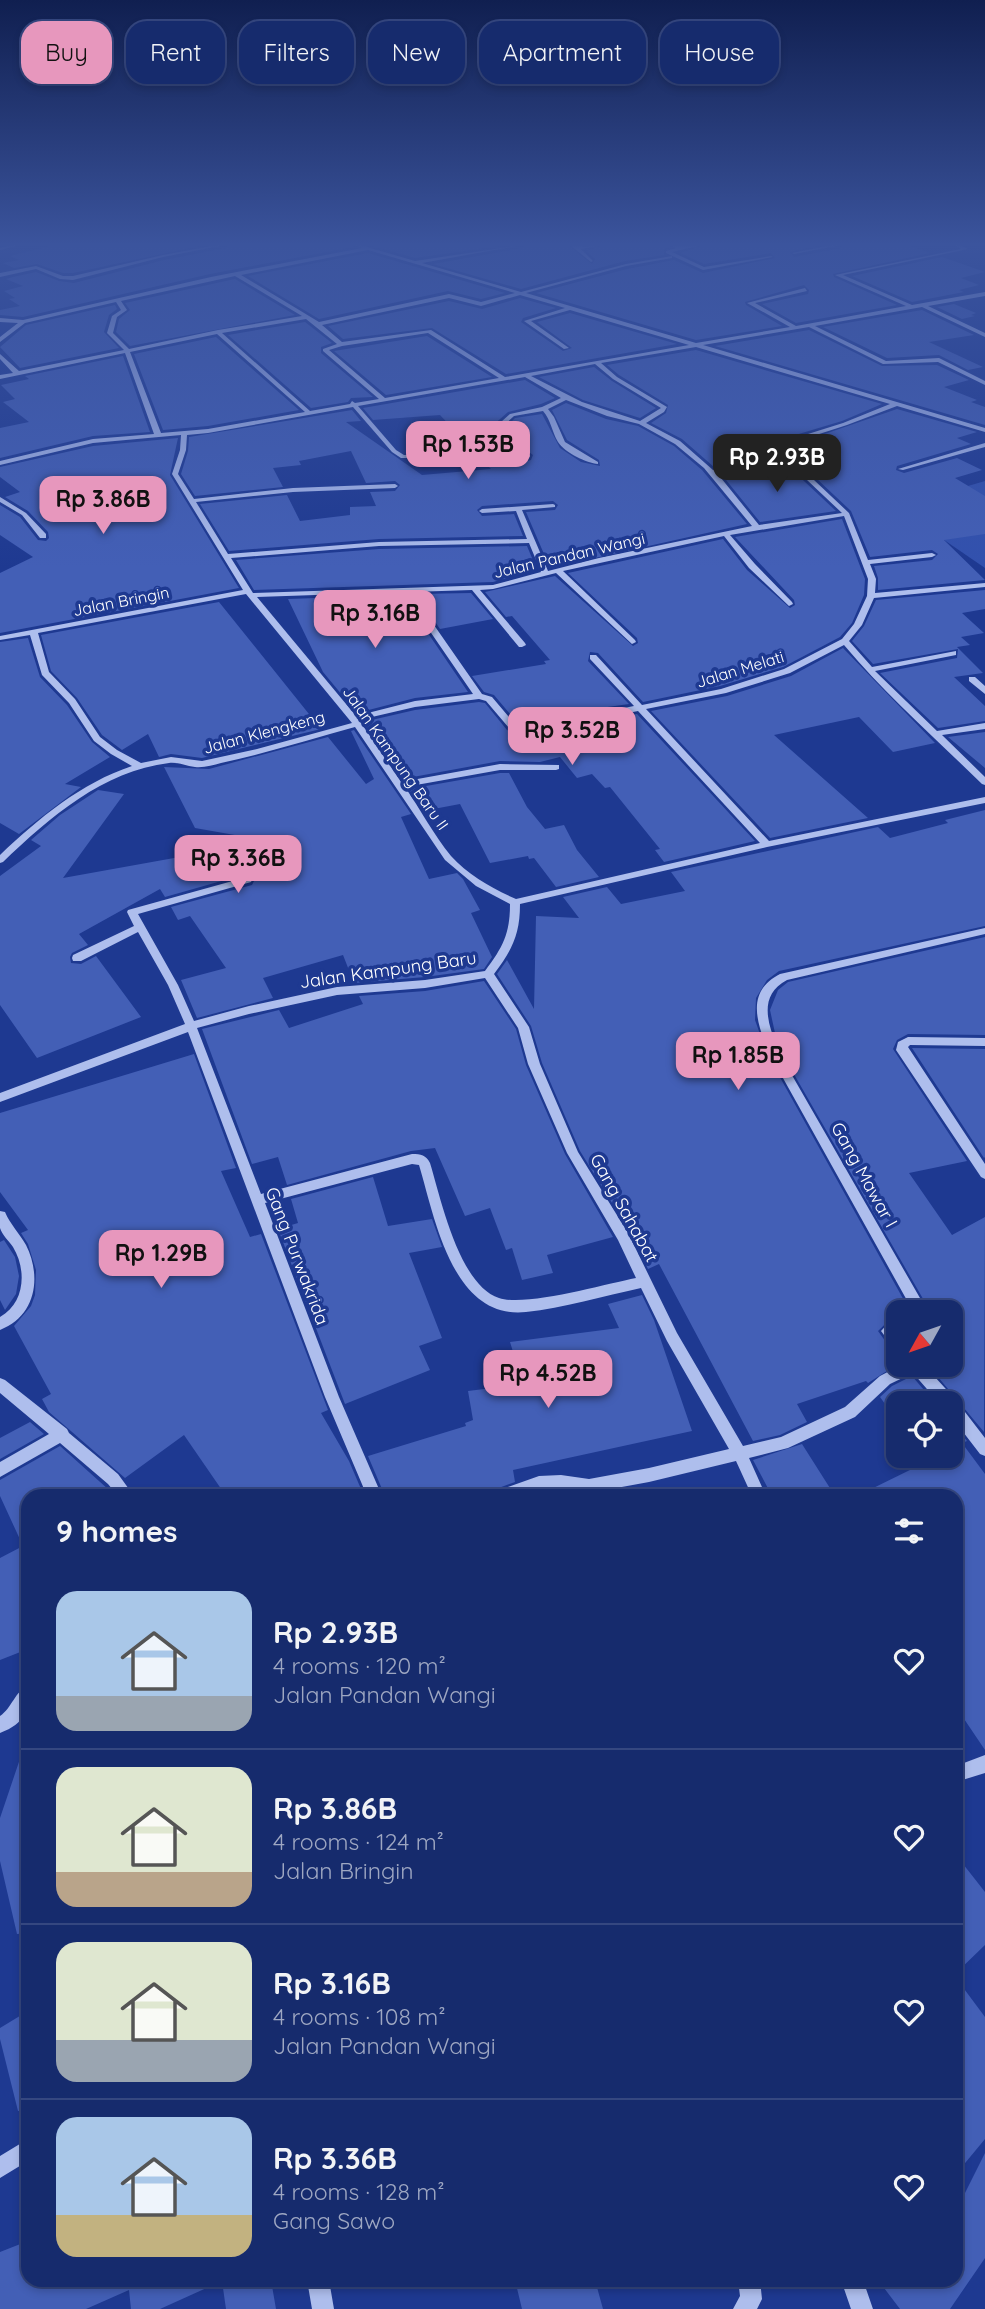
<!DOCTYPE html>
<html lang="en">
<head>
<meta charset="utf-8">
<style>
  :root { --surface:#162b6d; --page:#1f3372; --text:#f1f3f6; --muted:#9ea7c2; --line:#354780; --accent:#e797bd }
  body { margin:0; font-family:Quicksand,sans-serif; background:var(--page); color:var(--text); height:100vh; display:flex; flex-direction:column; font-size:26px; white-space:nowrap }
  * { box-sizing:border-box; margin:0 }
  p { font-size:23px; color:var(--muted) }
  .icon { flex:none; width:38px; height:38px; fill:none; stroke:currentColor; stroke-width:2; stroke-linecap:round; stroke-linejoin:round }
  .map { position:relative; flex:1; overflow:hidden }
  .drawer { position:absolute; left:21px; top:1489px; width:942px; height:798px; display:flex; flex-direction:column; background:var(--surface); border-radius:21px; box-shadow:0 4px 10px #0003,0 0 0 2px var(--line) }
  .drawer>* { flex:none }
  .hud { position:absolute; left:21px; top:21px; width:943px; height:63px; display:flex; gap:14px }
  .needle { width:46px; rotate:230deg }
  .tools { position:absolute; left:886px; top:1300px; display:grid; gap:14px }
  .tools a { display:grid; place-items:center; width:77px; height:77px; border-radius:14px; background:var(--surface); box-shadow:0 4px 10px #0003,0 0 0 2px var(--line); font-size:35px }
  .price { position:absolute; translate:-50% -60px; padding:0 16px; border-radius:14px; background:var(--accent); color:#111; font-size:23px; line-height:46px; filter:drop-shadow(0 2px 4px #0008) }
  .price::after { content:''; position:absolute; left:50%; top:42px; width:21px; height:16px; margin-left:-10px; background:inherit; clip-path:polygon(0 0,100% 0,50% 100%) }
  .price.on { background:#222; color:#fff }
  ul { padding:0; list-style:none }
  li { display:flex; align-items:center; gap:21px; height:175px; padding:0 35px }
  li+li { border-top:2px solid var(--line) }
  li span { display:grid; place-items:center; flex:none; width:196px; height:140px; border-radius:21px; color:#555 }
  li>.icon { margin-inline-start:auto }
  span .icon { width:84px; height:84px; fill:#fffc; stroke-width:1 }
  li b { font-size:30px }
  h2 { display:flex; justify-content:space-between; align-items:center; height:84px; padding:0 35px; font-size:30px }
  .tag { padding:0 24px; border-radius:21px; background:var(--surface); box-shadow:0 4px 10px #0003,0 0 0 2px var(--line); font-size:24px; line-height:63px }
  .tag.on { background:var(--accent); color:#111 }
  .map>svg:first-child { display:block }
  .green { fill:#3251ae }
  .building { fill:#435fb6 }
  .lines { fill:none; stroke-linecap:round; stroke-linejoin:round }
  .minor { fill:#aebeed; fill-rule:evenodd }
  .labels { text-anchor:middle; stroke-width:7; stroke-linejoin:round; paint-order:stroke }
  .far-street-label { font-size:16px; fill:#fff; stroke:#1e3991 }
  .street-label { font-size:18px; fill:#fff; stroke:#1e3991 }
</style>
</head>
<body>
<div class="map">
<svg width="985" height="2309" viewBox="0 0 985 2309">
  <rect width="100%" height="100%" fill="#1e3991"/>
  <path class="green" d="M985 481V568L896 507Z"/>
  <path class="building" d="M54 245H204L73 273H63L37 264 14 268 3 263 19 260 10 256Z
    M228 245H351L353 247 210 274 23 317 0 315V310L20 306 9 299 15 298 4 291 23 286 6 279 13 277 36 272 59 281 74 283 164 260 226 248Z
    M369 245H506L415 258Z
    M525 245H568L592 264 595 259 586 251 605 245H669L670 247 664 249V255L625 261 521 289 433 264 522 248Z
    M705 245H820L790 252 794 257 841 248 844 245H907L930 253 833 274 834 277 897 305 796 323 762 304 808 294 809 290 804 285 745 302 746 305 782 326 696 340 536 293 627 269 674 260 703 273 775 258 771 253 704 264 680 253Z
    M368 253 505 293 481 299 448 291 319 319 248 276Z
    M942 257 985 272 961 278 979 285 959 290 964 292 912 302 852 276Z
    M235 279 295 315 130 346 116 332 119 319 130 310 125 303Z
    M520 298 556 308 523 318 521 322 563 351 572 348 537 322 570 313 677 344 506 374 432 328 343 339 328 326 449 301 482 309Z
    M954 304 976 313 971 315 975 316 962 319 937 307Z
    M115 305 117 309 109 315 104 332 119 348 20 368 0 347 26 325Z
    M922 310 974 335 929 342 983 367 968 370 939 355 887 358 823 327Z
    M305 322 332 343 321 347V353L373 397 351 398 348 402 311 408 228 335Z
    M809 330 882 366 937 365 969 380 944 387 977 400 971 402 985 407V425L715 346Z
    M427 336 492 377 386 395 334 351Z
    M216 337 299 410 208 426 163 430 134 354Z
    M696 350 882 404 842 421 772 442 771 449 780 458 714 467 682 439 651 423 666 413 668 405 619 375 607 365Z
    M123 356 150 432 93 436 0 458V428L29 422 3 402 15 399 1 385 29 379 25 376Z
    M594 367 612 381 656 408 640 418 583 400 539 377Z
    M525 380 555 398 541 404 508 412 491 427 492 445 511 450 510 444 501 439 502 431 515 418 542 414 560 448 581 462 600 466 599 460 567 440 552 410 566 403 606 419 638 426 674 446 702 470 747 524 550 568 526 512 555 510 558 505 553 501 482 506 477 510 482 516 514 514 523 536 379 539 229 551 200 504 287 495 300 521 350 515V507L376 506 370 492 395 491 400 485 395 481 366 483 351 451 299 461 301 465 273 468 283 487 195 496 181 474 188 451 189 437 352 410 361 421 346 422 422 475 491 469 485 463 508 466 531 460 533 455 529 452 507 456 476 453 440 415 373 420 363 408Z
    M897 409 977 432 957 438 971 444 897 466 896 470 904 473 957 458 982 470 955 478 985 496V534L944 540 985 580 878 590V578L874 566 932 560 938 554 932 550 870 557 851 511 784 448Z
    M178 438 170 475 239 588 0 633V573L33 557 0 535V505L20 517 38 540 46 541 49 538 48 532 28 511 5 497 20 492 0 477V467L93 446Z
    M788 466 836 511 760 522 722 475Z
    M842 519 865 579 864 595 852 623 840 637 783 667 720 686 643 702 598 653 590 652 588 661 629 704 515 720 494 695 484 692 472 676 546 664 544 661 550 660 512 616 506 617 485 592 555 576 633 646 638 643 637 638 568 573 723 539 747 570 790 608 795 605 794 600 735 537Z
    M527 546 537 570 493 582 254 590 236 560 379 549Z
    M985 590V609L962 613 984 633 961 637 970 645 957 647 983 673 954 677 985 706V721L938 728 880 673 957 658 958 649 873 664 852 641 864 626 876 600Z
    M471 593 493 619 440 629 416 594Z
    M402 595 468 692 415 698 357 713 323 672 288 599Z
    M219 602 321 729 202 758 171 754 159 757 148 734 122 750 102 735 77 698 51 671 41 635Z
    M28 638 40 677 67 705 92 742 110 757 65 784 81 787 19 834 0 823V642Z
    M843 648 935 743 893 752 859 717 774 735 868 818 770 838 651 711 727 696 791 676Z
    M479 702 485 703 507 730 512 732 637 714 755 841 664 862 655 850 660 849 610 787 605 788 592 774 577 778 560 757 540 762 500 761 402 779 363 722 415 710Z
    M354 730 411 814 401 817 429 879 457 873 463 879 480 910 471 913 492 957 484 969 425 977 354 983 343 955 263 978 273 998 197 1018 181 980 226 968 190 916 178 920 171 907 252 885 255 879 246 874 165 897 160 889 79 934 88 945 72 953 70 957 71 963 81 964 96 956 141 1017 37 1058 0 1005V876L41 846 31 840 60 815 98 790 124 794 63 878 268 841 195 828 164 767 209 769 328 737 366 784 374 779 351 731Z
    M985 732V768L948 737Z
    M500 773H509L527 807 545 829 564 825 577 850 599 877 556 887 534 858 529 859 528 856 490 863 460 804 423 811 409 789Z
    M985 810V926L779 971 767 980 756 998 755 1020 767 1054 906 1304 878 1331 891 1349 898 1351V1364L868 1383 866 1381 797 1404 807 1422 780 1435 753 1441 659 1264 648 1269 630 1232 580 1151 542 1063 531 1026 497 974 507 960 534 1009 536 916 579 918 563 897 607 887 621 904 685 891 671 872 878 827 890 838 948 823 945 820Z
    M985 937V1035L908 1034 897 1040 893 1049 967 1161 909 1173 952 1235 985 1217 984 1432 928 1365H950V1312H921L926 1304 791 1069 775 1033 770 1010 778 990 788 982Z
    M484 981 516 1029 526 1065 565 1154 613 1237 547 1255 553 1273 522 1280 512 1248 506 1250 490 1208 465 1216 435 1148 411 1151 287 1185 278 1157 252 1164 202 1029 279 1010 289 1028 363 1004 359 996 425 991Z
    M912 1048 985 1049V1157L984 1158Z
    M194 1054 236 1168 221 1171 250 1237 261 1234 328 1410 321 1413 349 1461 364 1496H226L184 1435 125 1478 49 1412 42 1399 51 1394 14 1326 31 1306 35 1295 36 1270 28 1244 21 1233 28 1230 0 1192V1113Z
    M373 1177 388 1226 432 1219 442 1247 409 1253 442 1338 419 1346 430 1370 345 1404 278 1229 298 1223 291 1199Z
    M4 1240 15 1257 19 1276 16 1294 5 1310 0 1300V1242Z
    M642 1295 654 1320 692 1431 513 1470 515 1482 496 1489 493 1496H385L368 1456 466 1426 465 1423 473 1420 468 1391 492 1388 486 1359 514 1355 510 1342 619 1328 608 1304Z
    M912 1376 936 1404H885L880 1397 892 1386Z
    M950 1420 967 1441 962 1443 985 1474V1750L956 1707V1496H857L914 1468 905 1456H950Z
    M30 1422 44 1434 0 1459V1438Z
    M802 1444 835 1496H772L753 1460Z
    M60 1446 109 1490 100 1496H28V1649L0 1660V1558L23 1546 0 1496V1480Z
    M23 1750 28 1751V1933L17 1934 0 1861V1818Z
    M956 1855 985 1892V1945L956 1973Z
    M956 1978 985 2017V2139L956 2174Z
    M28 2011V2110L18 2111 0 2039V2028Z
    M985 2153V2258L950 2309H900L878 2280H956V2211Z
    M28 2241V2280H271L276 2309H226L222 2281 160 2309H131L129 2290 86 2309H0V2252Z
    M515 2280H595L603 2309H522Z"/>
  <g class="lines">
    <path class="minor" d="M13 245H20L0 250V248Z
      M217 245H225L163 257 73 280 60 279 36 269 0 277V273L36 266 63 276H73L163 255Z
      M354 245H360L415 261 522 245 422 263 521 292 626 264 672 256V258L626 266 526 293 696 343 790 327 747 303 805 288 807 291 755 303 796 326 906 306 835 275 961 249 955 245H960L968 249 843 275 912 305 985 292V296L928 306 985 333V337L922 307 815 326 886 361 939 358 985 381V385L938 362 883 364 809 327 703 345 985 428V432L897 406 847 425 779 447 849 513 868 560 932 553 936 555 932 557 870 564 876 579 875 593 985 583V587L874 598 862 625 849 641 872 667 956 651V655L875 671 937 731 985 723V729L942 735 985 777V785L982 784C935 738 886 695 844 645L790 673 726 693 646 709 769 841 985 797V803L767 847 520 904C520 935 512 950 494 974L529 1027 540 1064 578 1152 628 1233 677 1333 743 1446 781 1437 845 1407 880 1376 901 1365H924L955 1399 985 1438V1456L980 1454 950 1415V1404H940L913 1373 890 1384 855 1417 788 1448 749 1458 766 1496H752L736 1461 649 1482 589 1493 561 1489 539 1490 522 1496H495L497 1491 539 1476 561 1475 589 1479 649 1468 729 1449 667 1341 641 1288C604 1296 563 1308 526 1312 452 1320 435 1218 419 1165L412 1164 265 1203 339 1397 382 1496H367L325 1397 188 1032 0 1102V1093L185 1024 168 985 138 932 81 961H73L72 958 73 955 134 926 127 912 128 910 247 877 252 880 251 882 138 914 178 985 194 1021 249 1006 337 987 425 980 485 971C503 947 510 934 510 904L476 886 445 860 355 727C311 739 267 753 221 763 213 765 204 768 195 767 186 766 178 762 169 763 103 771 50 817 3 862L0 863V855C39 818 81 783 132 766L111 754 94 741 69 703 42 675 30 635 0 640V636L243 590 172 474 180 450 181 435 93 443 0 465V461L93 439 154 434 125 353 0 379V375L13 373 0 359V354L19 371 124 350 107 333 112 316 121 310 116 302 25 323 0 342V337L18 323 0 322V318L23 320 211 277 362 248ZM368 250 515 293 481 302 449 294 319 322 241 275ZM235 276 302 316 218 330 129 349 113 333 117 317 127 310 121 301ZM520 295 565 308 524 321 564 349 569 348 531 321 570 310 689 345 505 377 431 330 342 342 322 325 449 298 481 306ZM306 319 337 344 323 349V351L379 399 355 403 352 401 350 404 310 411 222 333ZM428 333 499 378 385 398 329 350 342 346ZM217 334 305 412 208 429 161 433 130 352ZM696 347 890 404 843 423 773 445V447L786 460 713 470 680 441 646 423 664 412 667 407 617 377 601 363ZM595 364 613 379 661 408 640 421 582 402 531 376ZM525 377 561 398 542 407 510 414 493 429V443L509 448V446L498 441 499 430 514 416 543 411C551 420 552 432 558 442 565 453 587 463 598 464V462L565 442 554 417 548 409 566 400 607 416 639 424 675 444 704 468 752 526 599 558 548 571 522 510 555 507V505L553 504 482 509 479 511 482 513 516 511 527 539 379 542 228 554 196 502 293 492 395 488 398 486 395 484 293 488 194 499 178 474 186 450 187 435 208 433 353 407 392 452 401 458H462L507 463 530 457V455L528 454 507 459 462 454 404 455 396 450 358 406ZM789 463 842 513 759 525 717 473ZM844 516 868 579 867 596 854 624 842 639 784 669 721 689 642 705 596 655H590V659L634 706 604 712 514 723 492 697 482 694 411 592 472 590 519 647H522L526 645 525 643 480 590 493 589 556 573 632 644 636 642 635 640 563 571 724 536 749 568 789 606 793 604 792 602 755 564 730 535ZM529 543 541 572 493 585 253 593 231 558 379 546ZM403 592 473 694 415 701 356 716 257 597ZM246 594 352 723 257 749 202 761 171 757 141 763 117 750 100 737 75 699 49 672 38 633ZM479 699 486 701 509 728 512 729 604 718 638 711 760 843 516 899C493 889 468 875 451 856 434 835 420 809 405 787L500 770H556L559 769V765L500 764 401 782 359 720 415 707ZM485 978 518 1028 528 1064 567 1153 618 1240 636 1278C605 1284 526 1307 499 1298 459 1285 441 1199 430 1163 426 1155 421 1154 412 1154L261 1194 197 1028 249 1014 337 995 425 988Z
      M570 245 585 247 602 245 581 249 593 261 591 262Z
      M671 245 681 246 702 245 672 252 704 267 771 256 773 257 703 270 666 253V251L676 248Z
      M832 245H841L794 254 792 253Z
      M985 443V447L903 470 898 469Z
      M0 497 26 513 46 534V538H40L22 515 0 502Z
      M969 677H975L985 686V694L969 681Z
      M985 928V934L787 980C750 999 775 1042 789 1070L924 1305 918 1312H902L909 1304 769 1053C757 1023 745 992 780 974Z
      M908 1037 985 1038V1046L910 1045 908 1047 985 1164V1179L981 1177 896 1050 898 1042Z
      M0 1211 5 1212C10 1224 20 1234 26 1245 42 1277 36 1316 0 1330V1317C25 1303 27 1270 13 1247 9 1241 2 1235 0 1228 0 1223 0 1216 0 1211Z
      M898 1316V1349L893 1347 881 1331 893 1318Z
      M0 1378 5 1380 67 1429 69 1433 118 1474 134 1496H118L108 1484 60 1443 0 1477V1462L49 1434 0 1393Z
      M28 1686C28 1711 26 1723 0 1733V1716C12 1708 15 1691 28 1686Z
      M985 1755V1773L956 1782V1766Z
      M28 2139V2161L0 2178V2156Z
      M307 2280H329L334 2309H312Z
      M738 2280H760L762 2299 757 2309H733L740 2296Z
      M841 2280H863L873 2309H851Z"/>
  </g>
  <linearGradient id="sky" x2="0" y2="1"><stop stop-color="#101f50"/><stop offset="0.43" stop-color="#3b549d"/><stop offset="1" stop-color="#3b549d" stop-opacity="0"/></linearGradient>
  <rect width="985" height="568" fill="url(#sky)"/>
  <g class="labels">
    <g class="far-street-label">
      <text transform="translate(569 555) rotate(-13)" y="6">Jalan Pandan Wangi</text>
      <text transform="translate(121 601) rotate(-11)" y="6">Jalan Bringin</text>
      <text transform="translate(740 669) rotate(-17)" y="6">Jalan Melati</text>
      <text transform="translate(264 732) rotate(-15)" y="6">Jalan Klengkeng</text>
      <text transform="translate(396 758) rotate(55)" y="6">Jalan Kampung Baru II</text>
    </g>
    <g class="street-label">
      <text transform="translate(388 970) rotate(-8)" y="6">Jalan Kampung Baru</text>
      <text transform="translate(864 1175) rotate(61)" y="6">Gang Mawar I</text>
      <text transform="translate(624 1208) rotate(61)" y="6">Gang Sahabat</text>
      <text transform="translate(297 1256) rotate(69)" y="6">Gang Purwakrida</text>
    </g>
  </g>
</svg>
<div class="tools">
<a><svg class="needle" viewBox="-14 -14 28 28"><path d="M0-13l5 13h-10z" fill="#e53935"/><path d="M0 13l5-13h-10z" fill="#9ea7c2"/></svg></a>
<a><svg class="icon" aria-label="locate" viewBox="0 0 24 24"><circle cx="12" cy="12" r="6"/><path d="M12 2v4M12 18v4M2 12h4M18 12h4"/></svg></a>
</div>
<b class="price" style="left:468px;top:481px">Rp 1.53B</b>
<b class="price on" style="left:777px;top:494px">Rp 2.93B</b>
<b class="price" style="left:103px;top:536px">Rp 3.86B</b>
<b class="price" style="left:375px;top:650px">Rp 3.16B</b>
<b class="price" style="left:572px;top:767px">Rp 3.52B</b>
<b class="price" style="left:238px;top:895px">Rp 3.36B</b>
<b class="price" style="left:738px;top:1092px">Rp 1.85B</b>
<b class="price" style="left:161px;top:1290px">Rp 1.29B</b>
<b class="price" style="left:548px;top:1410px">Rp 4.52B</b>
<div class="hud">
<a class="tag on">Buy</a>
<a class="tag">Rent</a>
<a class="tag">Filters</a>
<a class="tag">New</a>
<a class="tag">Apartment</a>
<a class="tag">House</a>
</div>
<section class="drawer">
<h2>9 homes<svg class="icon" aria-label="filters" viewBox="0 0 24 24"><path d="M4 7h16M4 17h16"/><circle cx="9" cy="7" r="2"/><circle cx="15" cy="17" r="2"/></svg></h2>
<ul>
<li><span style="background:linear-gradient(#a9c7e8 75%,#9aa5b1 0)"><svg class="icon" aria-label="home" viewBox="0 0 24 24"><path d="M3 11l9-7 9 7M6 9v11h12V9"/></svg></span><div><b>Rp 2.93B</b><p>4 rooms · 120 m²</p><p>Jalan Pandan Wangi</p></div><svg class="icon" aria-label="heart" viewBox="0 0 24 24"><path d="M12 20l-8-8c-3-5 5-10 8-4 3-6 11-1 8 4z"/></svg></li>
<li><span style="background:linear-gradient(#dfe7d0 75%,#b9a48a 0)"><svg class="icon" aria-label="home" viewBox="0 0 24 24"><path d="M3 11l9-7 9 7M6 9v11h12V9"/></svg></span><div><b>Rp 3.86B</b><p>4 rooms · 124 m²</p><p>Jalan Bringin</p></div><svg class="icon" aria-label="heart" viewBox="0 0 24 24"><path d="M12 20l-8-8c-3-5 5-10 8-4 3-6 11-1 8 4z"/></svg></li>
<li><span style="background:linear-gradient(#dfe7d0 70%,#9aa5b1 0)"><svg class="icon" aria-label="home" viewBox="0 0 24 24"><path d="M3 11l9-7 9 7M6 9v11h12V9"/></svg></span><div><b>Rp 3.16B</b><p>4 rooms · 108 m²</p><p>Jalan Pandan Wangi</p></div><svg class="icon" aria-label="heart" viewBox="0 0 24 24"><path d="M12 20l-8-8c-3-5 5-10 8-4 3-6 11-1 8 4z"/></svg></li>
<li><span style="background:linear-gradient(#a9c7e8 70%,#c2b280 0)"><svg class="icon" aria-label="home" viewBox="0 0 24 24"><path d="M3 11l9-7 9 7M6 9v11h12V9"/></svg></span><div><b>Rp 3.36B</b><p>4 rooms · 128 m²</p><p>Gang Sawo</p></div><svg class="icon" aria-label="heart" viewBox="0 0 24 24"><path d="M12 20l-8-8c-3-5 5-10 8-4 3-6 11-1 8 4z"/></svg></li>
</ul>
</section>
</div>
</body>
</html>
